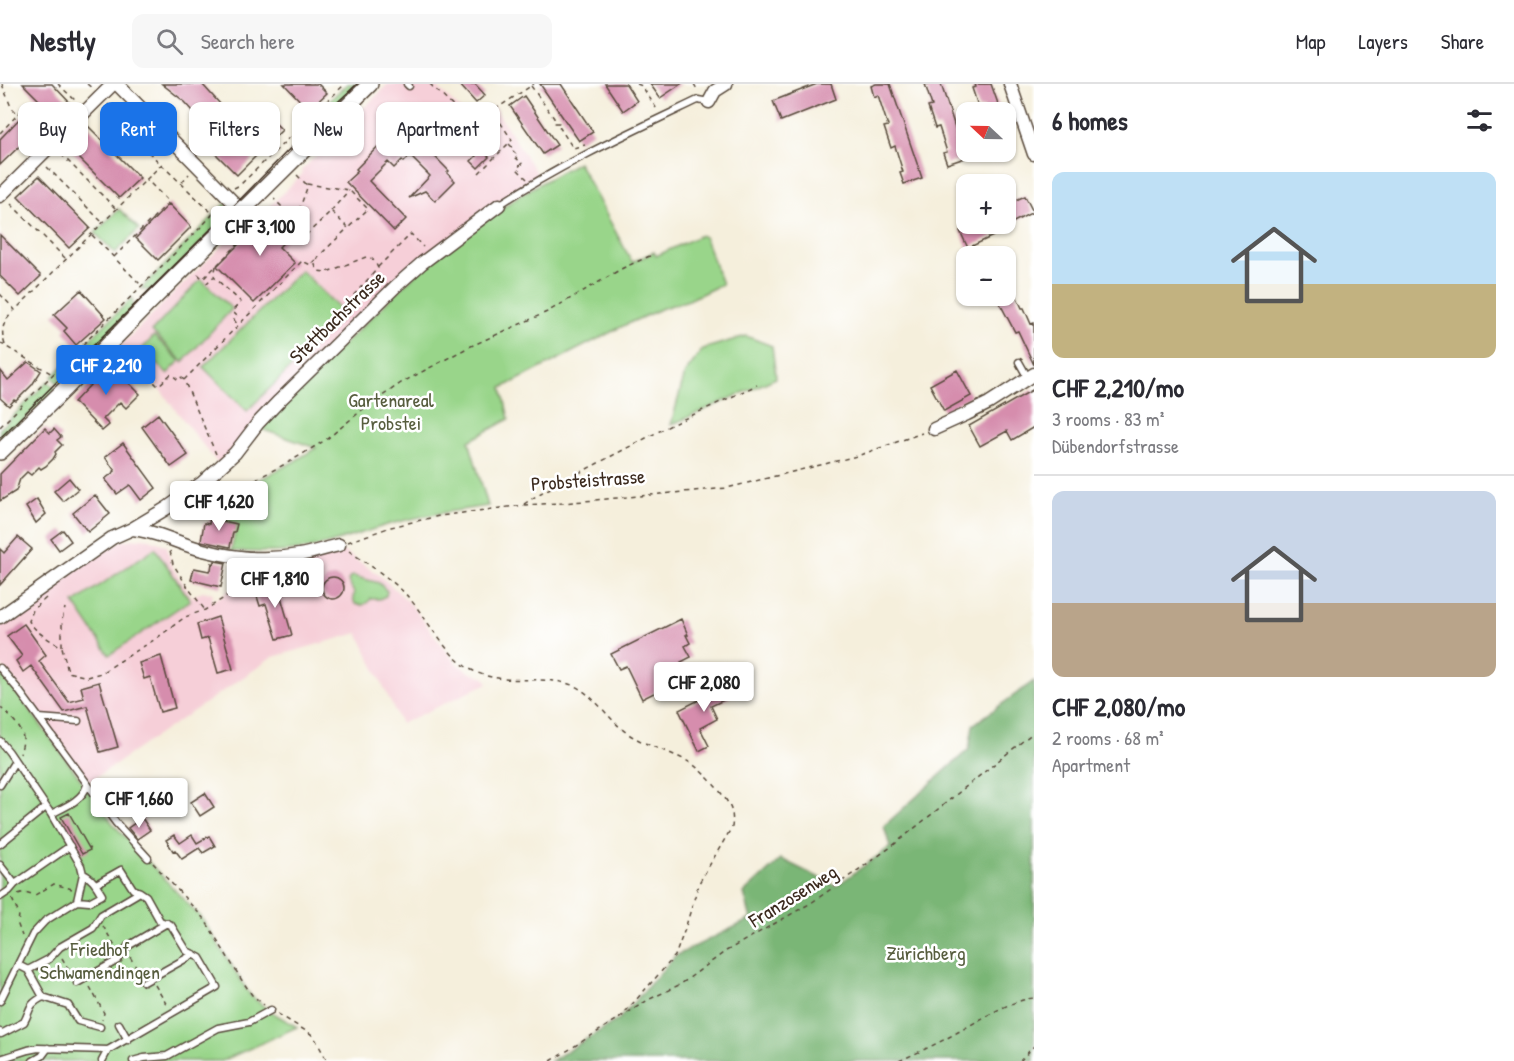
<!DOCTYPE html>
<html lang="en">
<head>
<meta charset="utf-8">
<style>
  :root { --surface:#fff; --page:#f7f7f7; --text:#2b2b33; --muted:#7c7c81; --line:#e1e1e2; --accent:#1a73e8 }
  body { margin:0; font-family:"Patrick Hand",sans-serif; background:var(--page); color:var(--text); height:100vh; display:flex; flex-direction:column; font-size:22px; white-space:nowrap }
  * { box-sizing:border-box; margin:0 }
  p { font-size:20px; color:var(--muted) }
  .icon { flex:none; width:33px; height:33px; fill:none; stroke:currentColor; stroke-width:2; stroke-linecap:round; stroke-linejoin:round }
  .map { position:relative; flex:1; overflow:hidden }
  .drawer { display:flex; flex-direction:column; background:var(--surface); width:480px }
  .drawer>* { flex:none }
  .hud { position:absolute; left:18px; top:18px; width:570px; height:54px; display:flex; gap:12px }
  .needle { width:39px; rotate:292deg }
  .tools { position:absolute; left:956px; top:18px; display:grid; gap:12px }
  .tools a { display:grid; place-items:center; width:60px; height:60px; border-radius:12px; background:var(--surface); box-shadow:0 2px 4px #0004; font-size:30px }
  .price { position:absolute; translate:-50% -51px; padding:0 14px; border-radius:6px; background:#fff; color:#222; font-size:20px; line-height:39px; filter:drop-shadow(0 2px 3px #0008) }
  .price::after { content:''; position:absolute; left:50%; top:36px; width:18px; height:14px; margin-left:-9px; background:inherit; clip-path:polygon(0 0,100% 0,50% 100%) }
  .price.selected { background:var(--accent); color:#fff }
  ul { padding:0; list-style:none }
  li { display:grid; align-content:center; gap:12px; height:318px; padding:0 18px }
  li+li { border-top:2px solid var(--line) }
  li span { display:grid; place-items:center; height:186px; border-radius:12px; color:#555 }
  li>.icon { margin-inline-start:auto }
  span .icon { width:108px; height:108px; fill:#fffc; stroke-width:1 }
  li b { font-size:26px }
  h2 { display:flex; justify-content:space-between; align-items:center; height:72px; padding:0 18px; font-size:26px }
  .pill { padding:0 21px; border-radius:12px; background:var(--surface); box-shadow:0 2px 4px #0004; font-size:21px; line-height:54px }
  .pill.selected { background:var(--accent); color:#fff }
  header { display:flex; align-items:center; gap:36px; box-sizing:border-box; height:84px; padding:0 30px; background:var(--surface); border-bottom:2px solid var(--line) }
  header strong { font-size:28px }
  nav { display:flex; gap:33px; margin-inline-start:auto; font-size:21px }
  .search { width:420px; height:54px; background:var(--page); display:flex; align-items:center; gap:15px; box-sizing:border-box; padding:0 21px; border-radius:12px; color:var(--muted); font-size:22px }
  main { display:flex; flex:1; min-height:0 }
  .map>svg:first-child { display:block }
  .built { fill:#f6cfd8 }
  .green { fill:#99d58a; stroke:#6a8054; stroke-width:1.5 }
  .forest { fill:#7ab676; stroke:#5a704a; stroke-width:1.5 }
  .building { fill:#d68dad }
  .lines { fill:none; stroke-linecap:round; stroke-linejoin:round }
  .service-casing { stroke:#57483a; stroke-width:9 }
  .minor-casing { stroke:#57483a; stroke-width:15 }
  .tertiary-casing { stroke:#57483a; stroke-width:18 }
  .path { stroke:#57483a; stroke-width:1.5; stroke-dasharray:4.5 4.5; stroke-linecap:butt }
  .service { stroke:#fff; stroke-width:6 }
  .minor { stroke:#fff; stroke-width:12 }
  .tertiary { stroke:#fff; stroke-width:15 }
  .tram { stroke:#3b2a1e; stroke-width:1.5 }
  .labels { text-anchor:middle; stroke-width:5; stroke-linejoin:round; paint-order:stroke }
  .street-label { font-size:20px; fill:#3b2a1e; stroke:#fff }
  .park-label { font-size:20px; fill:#575d3e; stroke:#fff }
</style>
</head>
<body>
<header>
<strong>Nestly</strong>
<div class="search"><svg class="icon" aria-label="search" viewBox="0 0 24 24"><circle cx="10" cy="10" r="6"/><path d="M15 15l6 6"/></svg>Search here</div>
<nav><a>Map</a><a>Layers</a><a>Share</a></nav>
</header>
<main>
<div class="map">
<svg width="1034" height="977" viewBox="0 0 1034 977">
  <rect width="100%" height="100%" fill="#fff"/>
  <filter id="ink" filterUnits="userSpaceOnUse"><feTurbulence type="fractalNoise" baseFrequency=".0167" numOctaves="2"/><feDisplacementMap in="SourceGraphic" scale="12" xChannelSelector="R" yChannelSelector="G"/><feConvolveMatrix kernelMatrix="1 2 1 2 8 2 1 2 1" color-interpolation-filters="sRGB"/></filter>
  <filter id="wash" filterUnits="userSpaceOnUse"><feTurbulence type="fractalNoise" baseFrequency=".008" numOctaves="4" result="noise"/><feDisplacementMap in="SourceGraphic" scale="24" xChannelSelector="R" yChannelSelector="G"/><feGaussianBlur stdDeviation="1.35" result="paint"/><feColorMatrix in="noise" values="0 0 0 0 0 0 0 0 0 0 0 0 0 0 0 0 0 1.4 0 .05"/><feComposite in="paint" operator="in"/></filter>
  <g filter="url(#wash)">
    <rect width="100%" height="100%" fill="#f5efdc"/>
    <path class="built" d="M388 0H434L472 37 494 23 539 93 516 105 420 177 233 366 217 379 157 302 119 263 238 146 252 136 255 137 303 89 301 87Z
      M142 454 150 455 167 462 171 481 192 513 202 507 213 509 212 515 213 517 223 511 237 500 234 480 264 481 288 480 343 467 379 491 409 518 450 572 457 580 471 589 485 594 488 599 401 640 358 549 273 573 89 698 20 603 0 580V542L87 478 121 457Z"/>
    <path class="green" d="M347 0H361L318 43 310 35Z
      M578 78 632 178 654 168 656 172 701 151 705 154 722 200 689 216 663 224 625 241 502 304 509 335 469 357 488 422C459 426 430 430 402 437 365 446 329 463 291 467 271 469 251 468 231 467L237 440 224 437 219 414 226 413 295 377 316 364 258 344 424 182 520 111Z
      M226 119 230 129 153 207 141 205Z
      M119 125 139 145 115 169 95 149Z
      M301 186 345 230 247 327 203 283Z
      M201 195 232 225 183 278 152 247Z
      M132 214 134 226 65 297 63 296 58 300 52 293Z
      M154 252 180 277 167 290 142 265Z
      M746 252 772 262 776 294 671 341 685 289 703 265Z
      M48 297 56 306 0 359V345Z
      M155 464 190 516 109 571 74 519Z
      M353 492 379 499 387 507 386 512 379 515H371C366 520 362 523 355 520L353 515 354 509 348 497 350 493Z
      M0 588 15 606 114 741 203 836 250 911 268 926 297 943 222 977H0Z"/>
    <path class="forest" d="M1034 597V977H551L619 935 675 872 751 835 744 809 781 775 836 802 890 763 884 742 969 665 973 641Z"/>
    <g id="blocks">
      <path class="building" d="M23 0H52L71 20 57 34Z
        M162 0H202L240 42 259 23 282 46 237 91 214 68 223 60 185 18Z
        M284 0H318L327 9 309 26Z
        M459 0H475L485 11 476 19Z
        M540 0H561L593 48 579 57Z
        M605 0H626L637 17 623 27Z
        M650 0H681L660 14Z
        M817 0H831L836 15 781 37 773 17Z
        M876 0H890L922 94 904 100 900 89 903 88 895 62 891 64 884 43 888 42 878 11 874 13 871 2Z
        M925 0H941L965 74 947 80 943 69 947 68 939 43 935 44 928 23 932 22Z
        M975 0H991L1001 28H985L983 23 979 25 972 4 976 3Z
        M524 12 557 61 543 70 510 22Z
        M21 33 35 47 0 81V55Z
        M401 38 449 87 447 89 455 97 435 117 425 107 409 114 430 92 410 72 404 78 402 76 394 84 388 78 369 97 406 135 394 147 346 98 358 87 356 85 389 51 388 50Z
        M88 42 140 94 119 114 68 63Z
        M480 54 491 65 486 70 489 73 478 84 471 77 476 72 469 65Z
        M39 92 90 144 69 164 18 112Z
        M1025 112 1033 128 992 149 993 152 968 164 960 147 976 140H1005V121Z
        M169 120 191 143 158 176 136 154Z
        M283 126 290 133 287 136 296 145 279 163 295 179 254 219 217 182 272 127 277 132Z
        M0 151 41 192 20 212 0 192Z
        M1005 188 1022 224H1024L1031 240 1034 239V281L1018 247 1015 248 996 212H1005Z
        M81 206 106 234 76 261 64 247 67 244 54 231Z
        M28 278 41 287 32 301 16 317 14 316 9 322 0 314V286L8 296Z
        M110 280 140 310 126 324 120 318 103 335 109 341 102 347 74 318Z
        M957 286 971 312 944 327 930 301Z
        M1034 305V343L1012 356 1007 347 980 362 969 342Z
        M158 330 188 371 171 383 142 343Z
        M45 344 50 349 54 345 61 353 57 356 62 361 55 368 56 370 53 375 46 382 41 385 39 383 31 391 27 388 20 395 16 407 0 417V390Z
        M123 359 156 404 141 416 130 401 117 410 105 395 115 387 105 373Z
        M69 394 78 405 63 417 54 407Z
        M95 411 110 430 88 448 73 429Z
        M37 415 46 430 36 439 26 423Z
        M210 434 237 440 235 448H233L230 463 201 457 204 439 209 440Z
        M63 446 71 457 59 466 51 455Z
        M18 453 32 465 0 501V465L4 469Z
        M215 477 226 479 221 503 191 496 194 484 209 487 211 486 212 479 214 480Z
        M322 504a11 11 0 1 1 22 0a11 11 0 1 1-22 0Z
        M277 499 292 551 277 555 266 520 260 522 255 506Z
        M218 533 233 585 218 589 208 554 201 556 197 540Z
        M681 535 688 551H686L690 559 685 562 691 573 681 578 684 584 668 591 672 600 642 615 626 582 619 585 611 570Z
        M24 540 46 571 39 577 69 618 84 614 81 603 99 598 118 663 100 668 87 622 64 628 31 582 23 588 16 577 22 572 7 552Z
        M161 572 175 624 160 628 150 593 144 595 139 579Z
        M720 594 730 613 711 622 717 635 700 644 709 662 699 667 679 626 713 609 709 600Z
        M205 709 214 723 200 732 191 718Z
        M69 729 90 766 82 770 61 733Z
        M142 734 150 746 137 755 128 744Z
        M174 751 180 759 192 751 197 759 209 752 215 762 203 769 199 764 182 775 175 766 173 767 166 756Z"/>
    </g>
  </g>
  <g filter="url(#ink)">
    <use href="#blocks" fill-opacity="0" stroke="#57483a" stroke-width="1.5"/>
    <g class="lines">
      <defs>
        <path id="service" d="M407 0 409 2
          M499 121C561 80 631 48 698 16L709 18
          M1019 278 1028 294
          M0 584 17 604 116 739 148 774
          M39 634 78 637
          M0 657 9 668 51 730 81 782 83 790 77 817 89 818 102 811C97 803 92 793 83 790
          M0 701 15 677
          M51 730C65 723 83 716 87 701
          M0 760 46 723
          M0 781 15 800
          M0 813 9 807 15 800 70 762
          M18 881 28 886 43 913 68 921 78 937 100 943
          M28 886 49 875 60 863 93 844 101 831 140 808
          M144 898 194 870
          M77 899 118 876 128 862 167 839
          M0 917 33 850 45 837 77 817
          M119 940 128 956
          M0 948 1 950 24 938C31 926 27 921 43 913
          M0 975 28 966 38 964 108 966 217 903 200 874 187 867 171 841 160 837 146 812 140 808 133 805 121 786 96 800
          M33 977 42 972 48 964
          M102 977 108 966
          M133 977 144 974 167 972 218 944 249 938 271 926"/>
        <path id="minor" d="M117 0 242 127
          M1010 0 1034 70
          M709 18 715 7 726 0
          M0 112 113 0
          M934 345 967 330 989 319 1034 290
          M132 445C157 447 179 460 203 466 233 474 268 477 299 471 312 469 326 464 339 461
          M0 533 112 454 132 445 167 424 202 399 235 369 258 339 279 317 395 203 422 179 499 121"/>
        <path id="tertiary" d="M0 368 66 304 148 220 370 0"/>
      </defs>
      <use href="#service" class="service-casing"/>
      <use href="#minor" class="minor-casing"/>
      <use href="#tertiary" class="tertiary-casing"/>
      <path class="path" d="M2 0 11 23 18 30
        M58 0 77 18
        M87 0 93 5
        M430 0 472 41 487 40 497 24 534 0
        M637 0 642 2 658 27
        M694 0 698 7
        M531 2 554 34V39H559L558 43 560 44 573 64 585 61
        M108 20 141 61 212 129
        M0 49 20 28 32 25
        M509 60 514 65 513 67 518 72 516 74 522 79 517 85 527 95
        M61 70 116 125
        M47 83 103 139
        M479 89 512 56 500 38H489
        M297 91 306 100 307 104 296 135 291 143 302 155 331 127 348 144 319 172 315 181 318 187 327 188 366 173C373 173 375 178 378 184L353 212 352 217 356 225
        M182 98 189 90
        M307 100 349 106 368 125 348 144
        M234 104 240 101 345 0
        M11 120 66 175
        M331 127 349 106
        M92 151 141 201
        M114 173 169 118 147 96
        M216 182 214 193 241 218 232 227 237 232 234 236 238 241
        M378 183 411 150 423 163
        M198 190 203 195 258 140 279 155 291 143 293 134 274 115
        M206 200 213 193
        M0 210 15 226 162 80
        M0 259 52 290
        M5 261C0 245 3 238 14 227
        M122 267 158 302 171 290 177 295 180 292 184 296 216 370
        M184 296 302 177 311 181 317 175
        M0 343 201 143 213 130 218 121
        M197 417 219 412 239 404 291 377 327 355 362 326 401 299 469 263 547 228 623 184 652 171
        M524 420 539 410 671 341 757 301
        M348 458 391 443 439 432 524 421 562 419 727 404 857 372 922 349
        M170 467 173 480 189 505 205 526
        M349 467C370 482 393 495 410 515 426 534 445 568 465 582 499 605 538 589 572 601 593 609 609 636 627 649 646 662 669 667 689 678 700 684 724 710 729 721 733 728 733 736 732 743L699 799 685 845 675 872 619 935
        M283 486 295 488 307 495 322 499
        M242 499 269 494 282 486
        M46 514 33 526 29 537C36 549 50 556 62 563L68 588 87 593 101 589 157 554 185 533 205 526 224 514 241 499 239 485
        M62 562V536L65 524
        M0 623C8 631 23 643 23 655 23 660 21 666 20 670
        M153 779 205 836 241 895 252 911 264 921
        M18 810 25 808 35 811 54 800 72 805
        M12 815 19 830 18 841 22 852
        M103 842 116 864
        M130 873 140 890
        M62 874 73 893
        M155 901 168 923
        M90 903 104 929 102 936
        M278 930 311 950 316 956 327 977
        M551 977 648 916 681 900 726 867 811 819 891 763 1034 648
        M899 977C919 968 939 959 958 948 981 936 1007 917 1034 914
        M1020 977 1034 962"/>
      <use href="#service" class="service"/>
      <use href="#minor" class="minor"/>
      <use href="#tertiary" class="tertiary"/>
      <path class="tram" d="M0 354 212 144 311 43 357 0"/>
    </g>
  </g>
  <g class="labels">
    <g class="street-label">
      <text transform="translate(337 233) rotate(-44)" y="7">Stettbachstrasse</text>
      <text transform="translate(588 396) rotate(-4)" y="7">Probsteistrasse</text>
      <text transform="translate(793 812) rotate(-32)" y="7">Franzosenweg</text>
    </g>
    <g class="park-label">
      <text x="391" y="323">Gartenareal<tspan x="391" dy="23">Probstei</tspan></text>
      <text x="100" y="872">Friedhof<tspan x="100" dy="23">Schwamendingen</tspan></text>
      <text x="926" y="876">Zürichberg</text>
    </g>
  </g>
</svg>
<div class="tools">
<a><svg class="needle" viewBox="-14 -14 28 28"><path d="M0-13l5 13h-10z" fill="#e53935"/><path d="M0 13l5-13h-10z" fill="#7c7c81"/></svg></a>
<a>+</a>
<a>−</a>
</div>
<b class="price" style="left:260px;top:173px">CHF 3,100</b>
<b class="price selected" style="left:106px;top:312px">CHF 2,210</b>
<b class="price" style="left:219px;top:448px">CHF 1,620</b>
<b class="price" style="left:275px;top:525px">CHF 1,810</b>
<b class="price" style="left:704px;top:629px">CHF 2,080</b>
<b class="price" style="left:139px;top:745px">CHF 1,660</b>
<div class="hud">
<a class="pill">Buy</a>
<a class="pill selected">Rent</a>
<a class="pill">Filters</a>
<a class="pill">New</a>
<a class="pill">Apartment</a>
</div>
</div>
<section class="drawer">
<h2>6 homes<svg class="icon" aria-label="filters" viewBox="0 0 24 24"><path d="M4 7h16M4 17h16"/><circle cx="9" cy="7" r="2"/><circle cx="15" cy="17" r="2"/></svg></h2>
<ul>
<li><span style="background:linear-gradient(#bfe0f5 60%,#c2b280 0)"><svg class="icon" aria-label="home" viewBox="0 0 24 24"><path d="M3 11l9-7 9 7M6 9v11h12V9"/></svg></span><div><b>CHF 2,210/mo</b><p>3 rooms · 83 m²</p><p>Dübendorfstrasse</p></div></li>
<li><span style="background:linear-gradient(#c9d6e8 60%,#b9a48a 0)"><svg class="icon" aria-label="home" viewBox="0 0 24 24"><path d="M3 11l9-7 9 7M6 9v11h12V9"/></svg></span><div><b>CHF 2,080/mo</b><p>2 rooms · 68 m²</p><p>Apartment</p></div></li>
</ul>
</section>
</main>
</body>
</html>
